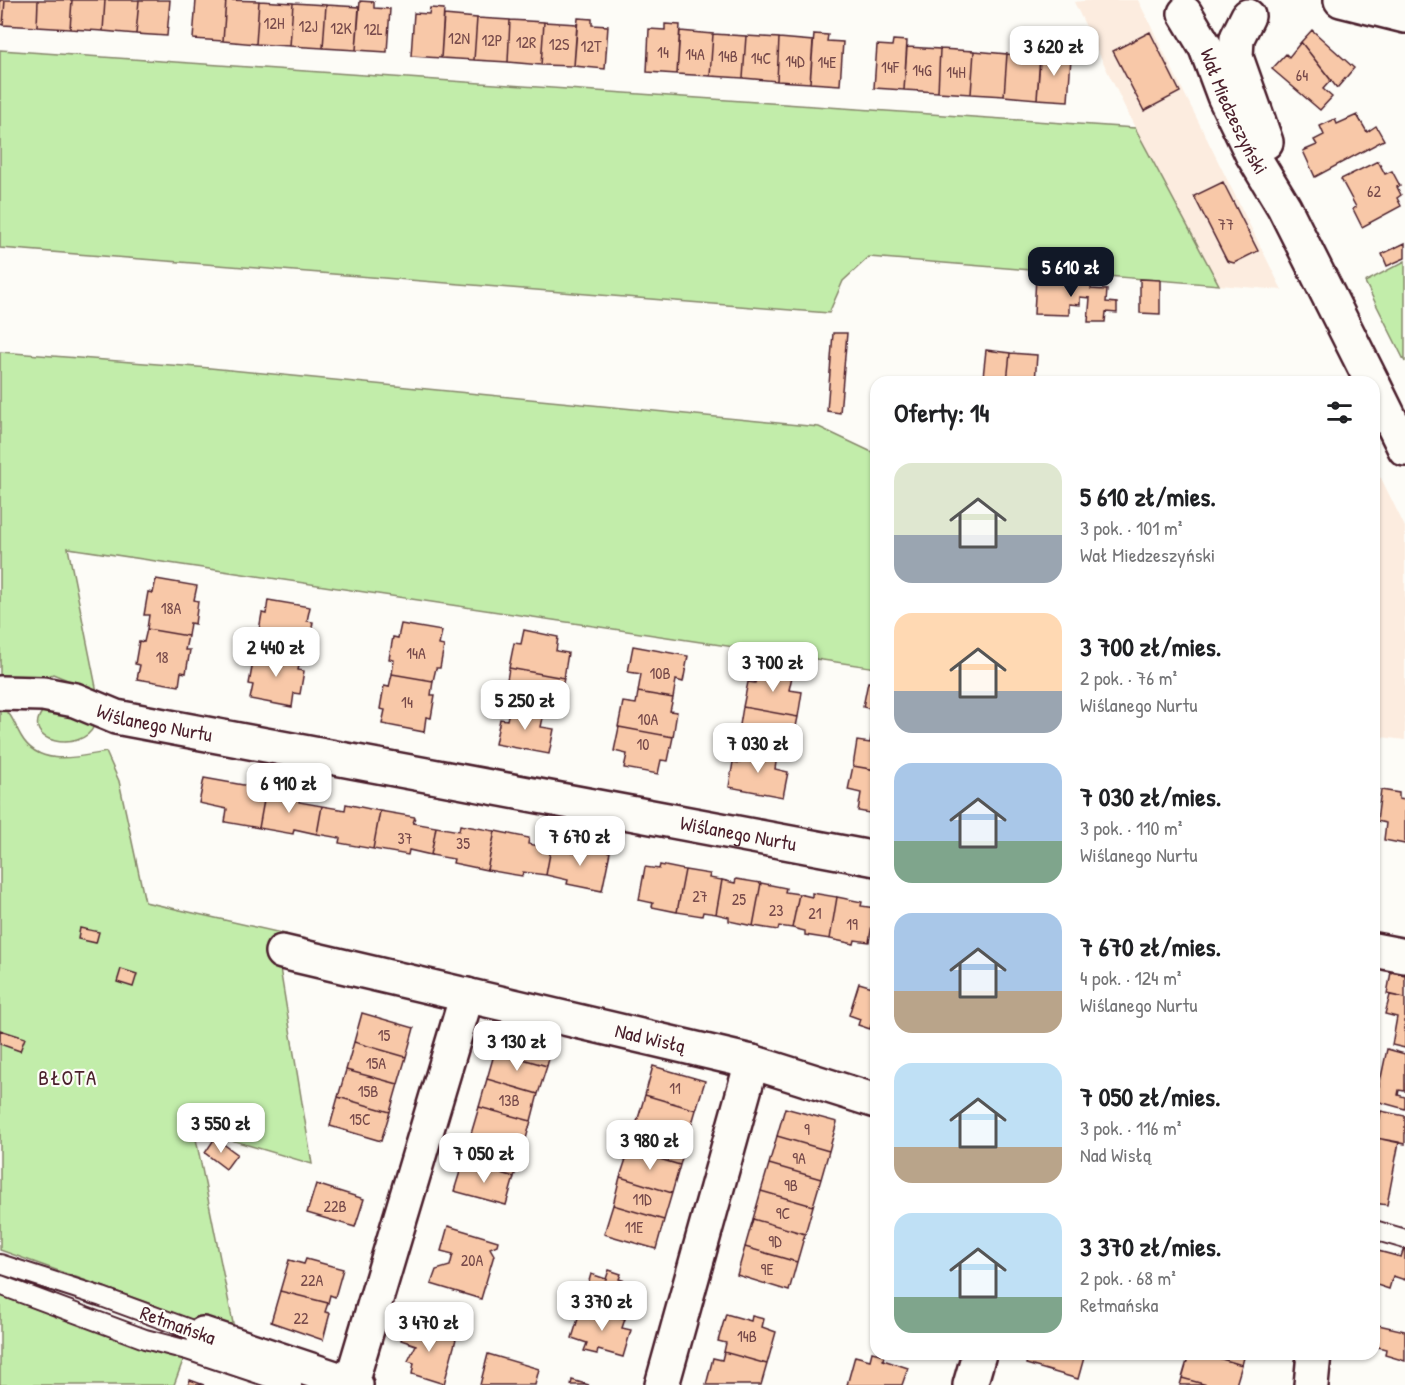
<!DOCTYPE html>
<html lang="pl">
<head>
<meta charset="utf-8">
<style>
  :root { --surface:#fff; --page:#f6f6f6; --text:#202124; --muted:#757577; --accent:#111827 }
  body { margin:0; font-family:"Patrick Hand",sans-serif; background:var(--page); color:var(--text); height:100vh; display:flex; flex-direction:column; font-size:22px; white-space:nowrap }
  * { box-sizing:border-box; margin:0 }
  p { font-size:20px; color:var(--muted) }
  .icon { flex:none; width:33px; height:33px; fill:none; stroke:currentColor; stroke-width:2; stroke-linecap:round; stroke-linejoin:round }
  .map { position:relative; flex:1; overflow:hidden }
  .details { position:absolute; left:870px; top:376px; width:510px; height:984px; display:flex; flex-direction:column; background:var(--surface); border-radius:18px; box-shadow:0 2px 4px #0004 }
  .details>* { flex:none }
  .price { position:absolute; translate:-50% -51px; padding:0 14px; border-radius:12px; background:#fff; color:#222; font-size:20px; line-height:39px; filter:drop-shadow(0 2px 3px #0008) }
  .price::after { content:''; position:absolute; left:50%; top:36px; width:18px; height:14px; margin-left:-9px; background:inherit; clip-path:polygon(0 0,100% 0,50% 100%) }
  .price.selected { background:var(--accent); color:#fff }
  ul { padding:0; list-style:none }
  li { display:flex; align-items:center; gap:18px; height:150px; padding:0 24px }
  li span { display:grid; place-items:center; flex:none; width:168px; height:120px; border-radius:18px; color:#555 }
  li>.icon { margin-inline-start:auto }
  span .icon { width:72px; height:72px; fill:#fffc; stroke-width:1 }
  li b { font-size:26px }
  h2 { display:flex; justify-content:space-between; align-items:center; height:72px; padding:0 24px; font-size:26px }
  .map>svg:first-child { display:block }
  .built { fill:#fcecdf }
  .green { fill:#c2edaa; stroke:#86866a; stroke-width:1.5 }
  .building { fill:#f8c8a8; stroke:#4a1f2b; stroke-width:1.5 }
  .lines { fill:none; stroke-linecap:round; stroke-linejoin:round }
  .lane-casing { stroke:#4a1f2b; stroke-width:22 }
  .street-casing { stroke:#4a1f2b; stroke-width:38 }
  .secondary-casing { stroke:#4a1f2b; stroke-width:38 }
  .lane { stroke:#fdfcf7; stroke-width:18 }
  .street { stroke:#fdfcf7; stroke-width:33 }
  .secondary { stroke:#fdfcf7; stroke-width:33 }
  .labels { text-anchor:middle; stroke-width:4.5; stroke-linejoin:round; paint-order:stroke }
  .number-label { font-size:16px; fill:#76494a }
  .street-label { font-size:20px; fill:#4a1f2b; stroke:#fdfcf7 }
  .neighbourhood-label { font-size:21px; letter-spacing:1.5px; fill:#4a1f2b; stroke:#fdfcf7 }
</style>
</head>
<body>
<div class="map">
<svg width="1405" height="1385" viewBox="0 0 1405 1385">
  <rect width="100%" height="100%" fill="#fdfcf7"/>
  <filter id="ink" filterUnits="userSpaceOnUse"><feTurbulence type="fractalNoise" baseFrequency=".0167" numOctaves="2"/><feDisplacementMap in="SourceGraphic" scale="12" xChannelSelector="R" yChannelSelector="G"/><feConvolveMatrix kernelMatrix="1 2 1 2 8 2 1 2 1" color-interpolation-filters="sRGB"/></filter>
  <g filter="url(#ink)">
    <path class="built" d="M1092 0H1138L1282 290 1219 285 1135 128 1074 2Z
      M1374 477 1381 478 1405 527V740L1374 736Z"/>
    <path class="green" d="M0 50 1135 128 1219 285 869 257 843 281 829 313 0 248Z
      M1405 261V362L1365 282Z
      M0 352 210 368 819 427 876 454V668L68 548 97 692 53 674 43 678 0 675Z
      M0 706C12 713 14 724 21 736 39 768 77 757 106 752L119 781 145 902 286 934 279 962 312 1164 194 1129 234 1328 210 1319 206 1326 146 1302 0 1250Z
      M44 709 91 718 94 726C82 754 17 743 44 709Z
      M0 1295 185 1355 174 1385H0Z"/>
    <path class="building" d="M0 0H5L3 25 0 24Z
      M5 0H38L37 27 3 25Z
      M38 0H72L70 29 37 27Z
      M72 0H105L103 31 70 29Z
      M105 0H139L136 34 103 31Z
      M139 0H170L167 36 136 34Z
      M196 0H226L223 41 193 39Z
      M226 0 259 1 256 44 223 41Z
      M259 1 293 3 290 46 256 44Z
      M360 1 374 2V8L390 9 387 52 356 50Z
      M293 3 326 5 323 48 290 46Z
      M326 5 359 7 356 50 323 48Z
      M430 8 444 9 441 58 411 56 414 13 429 14Z
      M444 15 477 18 474 60 441 58Z
      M477 18 510 20 508 62 474 60Z
      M578 18 592 19V25L608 26 605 69 574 66Z
      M510 20 544 22 541 65 508 62Z
      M544 22 577 24 574 66 541 65Z
      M665 24 680 25 677 74 647 72 649 29 665 30Z
      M1312 30 1354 68 1337 88 1301 42Z
      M680 31 713 34 710 76 677 74Z
      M1150 32 1180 92 1144 111 1113 51Z
      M713 34 746 36 743 78 710 76Z
      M814 34 828 35 827 41 843 42 840 85 810 83Z
      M746 36 779 38 777 81 743 78Z
      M779 38 813 41 810 83 777 81Z
      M893 40 907 41 904 90 874 88 877 45 892 46Z
      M1301 42 1331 80 1323 89 1332 97 1320 110 1272 69 1286 54 1289 57Z
      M907 47 940 49 938 92 904 90Z
      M940 49 974 51 971 94 938 92Z
      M1041 49 1055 51V57L1071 58 1068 101 1037 99Z
      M974 51 1007 54 1004 96 971 94Z
      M1007 54 1040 56 1037 99 1004 96Z
      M1357 115 1367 132 1376 126 1384 140 1315 177 1303 151 1317 145 1314 140 1324 135 1320 126 1335 119 1337 124Z
      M1378 161 1385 174 1392 171 1400 186 1397 187 1401 195 1397 198 1401 206 1362 227 1353 209 1356 207 1341 179Z
      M1223 182 1258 251 1234 263 1227 261 1194 196Z
      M1405 243V258L1387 266 1382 254Z
      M1036 277 1091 281V289L1107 290 1106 302 1117 303V313L1106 312 1105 322H1088L1090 298 1080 297V305L1069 304V315L1034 314Z
      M1140 279 1160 280V314L1140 313Z
      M833 333H847L840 413 827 411Z
      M986 350 1010 353 1007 382H976L983 377Z
      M1010 353 1037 355 1035 382H1007Z
      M156 579 197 586 194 600 198 601 195 624 190 623 188 636 147 629 149 615H144L148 592 153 593Z
      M268 600 310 607 307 621 313 622 309 645 303 644 301 657 259 649 262 636H258L262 613 266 614Z
      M401 624 442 631 439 645 444 646 440 668H436L433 681 392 674 394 660 389 659 393 637 398 638Z
      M147 629 188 636 185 650H190L186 673 181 672 179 686 137 679 140 665 135 664 139 641 144 642Z
      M524 630 558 637 556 651 568 653 564 678 509 668 514 643 521 644Z
      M633 646 688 656 683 682 676 680 673 698 638 692 641 674 628 672Z
      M259 649 301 657 298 670 304 671 300 694 294 693 292 707 250 699 253 685 249 684 253 662 257 663Z
      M758 666 793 672 789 690 802 692 798 717 743 707 748 682 755 683Z
      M509 668 564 678 559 702 546 700 544 713 510 707 512 693 505 692Z
      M392 674 433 681 431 695H435L431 718 426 717 424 732 382 724 385 710 380 709 384 686 389 687Z
      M868 682 876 683V710L863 707Z
      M638 692 673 698 670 711 677 712 673 737 618 727 623 702 636 704Z
      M510 707 544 713 541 727 554 729 549 754 495 744 500 719 507 720Z
      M743 707 798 717 793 741 780 739 777 756 743 750 746 733 739 731Z
      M619 727 673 737 668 761 661 760 658 774 624 768 627 754 614 751Z
      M873 727H876V770L853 766 857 741 870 743Z
      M743 750 777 756 775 769 788 772 783 797 729 787 733 762 740 763Z
      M853 766 876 770V814L858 811 861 793 848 790Z
      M204 778 266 789 259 828 225 822 227 809 199 803Z
      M266 789 300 796 299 802 322 806 317 834 294 829 293 834 259 828Z
      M1381 790 1399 793V799L1405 800V844L1384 840 1386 823 1377 821Z
      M346 804 380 811 373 849 339 843 340 838 317 834 322 806 345 810Z
      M380 811 415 817 413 823 436 827 431 855 409 850 408 855 373 849Z
      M460 825 495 831 487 870 453 863 454 859 431 855 436 827 459 831Z
      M495 831 529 838 528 844 551 848 546 875 523 872 522 876 487 870Z
      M574 846 610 852 602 891 567 884 568 880 546 875 551 848 573 852Z
      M660 865 685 870 677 912 652 907 653 903 639 900 645 867 659 869Z
      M685 870 710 874 709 878 722 880 716 914 703 912 702 916 677 912Z
      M736 879 761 883 753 926 729 921V917L716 914 722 880 735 883Z
      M761 883 786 888 785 892 799 894 792 928 779 926 778 930 753 926Z
      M812 893 837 897 830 939 805 935V931L792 928 799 894 812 897Z
      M837 897 862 902 861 906 875 908 869 942 855 940 854 944 830 939Z
      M80 928 99 932 96 943 78 939Z
      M121 969 137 974 133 987 117 982Z
      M1391 972 1405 975V998L1387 994Z
      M859 983 876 988V1027L871 1025 870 1029 858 1025 860 1019 849 1015Z
      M1390 995 1405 998V1048L1392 1045 1397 1017 1385 1014Z
      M362 1013 414 1028 406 1057 354 1042Z
      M503 1022 555 1037 547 1066 495 1051Z
      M876 1027V1045L871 1043Z
      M0 1030 25 1038 20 1051 0 1044Z
      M354 1042 406 1057 398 1084 346 1070Z
      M1387 1049 1405 1054V1091L1399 1090 1398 1095 1405 1097V1109L1376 1101Z
      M495 1051 547 1066 538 1094 487 1079Z
      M653 1066 705 1081 696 1110 645 1095Z
      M346 1070 398 1084 390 1112 338 1097Z
      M487 1079 538 1094 531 1121 479 1107Z
      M645 1095 696 1110 688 1137 637 1122Z
      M338 1097 390 1112 381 1141 330 1126Z
      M479 1107 531 1121 523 1149 471 1134Z
      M785 1108 837 1122 829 1151 777 1136Z
      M1381 1111 1405 1116V1144L1376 1138Z
      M637 1122 688 1137 680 1165 629 1150Z
      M471 1134 523 1149 514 1177 463 1162Z
      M777 1136 829 1151 821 1179 769 1164Z
      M215 1138 237 1154 226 1169 205 1153Z
      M1376 1138 1399 1142 1387 1205 1374 1203Z
      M629 1150 680 1165 672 1193 620 1177Z
      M463 1162 514 1177 506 1205 454 1191Z
      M769 1164 821 1179 813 1206 761 1191Z
      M620 1177 672 1193 664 1220 613 1205Z
      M316 1184 364 1199 355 1227 307 1213Z
      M761 1191 813 1206 805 1234 753 1219Z
      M613 1205 664 1220 656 1249 604 1234Z
      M753 1219 805 1234 797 1262 745 1247Z
      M448 1226 498 1241 497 1245 490 1248 494 1255 481 1299 431 1284 436 1270 450 1266 453 1254 441 1251Z
      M1405 1245V1280L1393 1276 1389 1289 1374 1284 1376 1271 1374 1265 1378 1251 1401 1257Z
      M745 1247 797 1262 789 1291 737 1275Z
      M306 1259 343 1269 335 1297 330 1295 328 1303 280 1291 289 1260 304 1264Z
      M609 1270 621 1274 619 1279 644 1287 636 1313 627 1311 625 1319 582 1306 591 1274 606 1279Z
      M280 1291 328 1303 325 1312 330 1313 323 1340 271 1322Z
      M582 1306 625 1319 622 1328 631 1330 623 1357 598 1350 597 1354 584 1351 587 1343 572 1338Z
      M726 1314 751 1321 752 1316 764 1319 762 1327 776 1332 767 1364 724 1352 726 1343 718 1341Z
      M405 1324 456 1339 444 1384 412 1374 414 1363 408 1361 416 1345 401 1340Z
      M1374 1324 1405 1331V1361L1385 1355 1386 1349 1374 1346Z
      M724 1352 767 1364 761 1385H706L713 1358 722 1360Z
      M872 1352 884 1355 883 1360 908 1368 902 1385H847L855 1356 870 1360Z
      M488 1354 539 1369 535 1385H480Z
      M1029 1354H1085L1078 1379 1026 1364Z
      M1189 1354H1205L1242 1365 1236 1385H1207L1182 1378Z
      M1205 1354H1245L1242 1365Z
      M1182 1378 1207 1385H1180Z
      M190 1380 204 1385H188Z
      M572 1380 589 1385H571Z"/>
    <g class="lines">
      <defs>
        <path id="lane" d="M1374 1230 1405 1239
          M0 1264 102 1297 203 1334
          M0 1285 145 1339 187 1350 292 1385"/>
        <g id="street">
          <path id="s1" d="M0 693 43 694 75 700 116 717 876 859"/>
          <path d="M1374 950 1405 956"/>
          <path id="s2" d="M282 952 752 1062 876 1101"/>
          <path d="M203 1334 356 1385"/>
          <path d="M351 1383 467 995"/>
          <path d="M662 1385 752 1062"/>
          <path d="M970 1385 979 1354"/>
          <path d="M1311 1385 1314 1354"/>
        </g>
        <g id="secondary">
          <path d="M1341 0 1405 16"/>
          <path id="s3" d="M1185 13 1206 48 1224 96 1252 154 1284 207 1372 382"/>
          <path d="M1248 16 1237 38 1236 57 1266 142"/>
          <path d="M1374 386 1405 449"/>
        </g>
      </defs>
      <use href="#lane" class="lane-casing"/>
      <use href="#street" class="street-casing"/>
      <use href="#secondary" class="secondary-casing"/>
      <use href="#lane" class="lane"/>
      <use href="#street" class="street"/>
      <use href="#secondary" class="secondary"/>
    </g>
  </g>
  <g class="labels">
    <g class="number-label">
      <text x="274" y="29">12H</text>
      <text x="308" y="32">12J</text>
      <text x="341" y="34">12K</text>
      <text x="373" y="35">12L</text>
      <text x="459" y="44">12N</text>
      <text x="492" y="46">12P</text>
      <text x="526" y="48">12R</text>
      <text x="559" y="50">12S</text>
      <text x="591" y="52">12T</text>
      <text x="663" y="58">14</text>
      <text x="695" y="60">14A</text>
      <text x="728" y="62">14B</text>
      <text x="761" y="64">14C</text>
      <text x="795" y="67">14D</text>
      <text x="827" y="68">14E</text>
      <text x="890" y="73">14F</text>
      <text x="922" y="76">14G</text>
      <text x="956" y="78">14H</text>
      <text x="1302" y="81">64</text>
      <text x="1374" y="197">62</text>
      <text x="1226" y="230">77</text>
      <text x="171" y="614">18A</text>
      <text x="416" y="659">14A</text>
      <text x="162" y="663">18</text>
      <text x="660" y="679">10B</text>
      <text x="407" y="708">14</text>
      <text x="648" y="725">10A</text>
      <text x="643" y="750">10</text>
      <text x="405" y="844">37</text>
      <text x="463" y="849">35</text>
      <text x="700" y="902">27</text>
      <text x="739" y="905">25</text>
      <text x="776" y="916">23</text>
      <text x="815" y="919">21</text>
      <text x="852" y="930">19</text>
      <text x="384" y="1041">15</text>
      <text x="376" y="1069">15A</text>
      <text x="675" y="1094">11</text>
      <text x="368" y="1097">15B</text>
      <text x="509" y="1106">13B</text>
      <text x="360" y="1125">15C</text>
      <text x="807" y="1135">9</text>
      <text x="799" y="1164">9A</text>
      <text x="791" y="1191">9B</text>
      <text x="642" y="1205">11D</text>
      <text x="335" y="1212">22B</text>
      <text x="783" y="1219">9C</text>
      <text x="634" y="1233">11E</text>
      <text x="775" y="1247">9D</text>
      <text x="472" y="1266">20A</text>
      <text x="767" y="1275">9E</text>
      <text x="312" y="1286">22A</text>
      <text x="301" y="1324">22</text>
      <text x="747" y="1342">14B</text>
    </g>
    <g class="street-label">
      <text dy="7" stroke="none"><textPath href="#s3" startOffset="110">Wał Miedzeszyński</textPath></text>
      <text dy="7" stroke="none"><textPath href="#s1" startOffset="159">Wiślanego Nurtu</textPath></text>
      <text dy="7" stroke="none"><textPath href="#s1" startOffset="753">Wiślanego Nurtu</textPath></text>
      <text dy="7" stroke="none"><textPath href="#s2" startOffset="378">Nad Wisłą</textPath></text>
      <text transform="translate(178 1325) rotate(20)" y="7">Retmańska</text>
    </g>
    <g class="neighbourhood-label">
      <text x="68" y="1085">BŁOTA</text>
    </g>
  </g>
</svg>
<b class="price" style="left:1054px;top:77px">3 620 zł</b>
<b class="price selected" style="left:1071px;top:298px">5 610 zł</b>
<b class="price" style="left:276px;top:678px">2 440 zł</b>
<b class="price" style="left:773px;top:693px">3 700 zł</b>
<b class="price" style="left:525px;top:731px">5 250 zł</b>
<b class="price" style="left:758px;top:774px">7 030 zł</b>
<b class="price" style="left:289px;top:814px">6 910 zł</b>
<b class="price" style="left:580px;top:867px">7 670 zł</b>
<b class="price" style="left:517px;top:1072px">3 130 zł</b>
<b class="price" style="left:221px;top:1154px">3 550 zł</b>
<b class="price" style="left:650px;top:1171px">3 980 zł</b>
<b class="price" style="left:484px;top:1184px">7 050 zł</b>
<b class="price" style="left:602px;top:1332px">3 370 zł</b>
<b class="price" style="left:429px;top:1353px">3 470 zł</b>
<section class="details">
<h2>Oferty: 14<svg class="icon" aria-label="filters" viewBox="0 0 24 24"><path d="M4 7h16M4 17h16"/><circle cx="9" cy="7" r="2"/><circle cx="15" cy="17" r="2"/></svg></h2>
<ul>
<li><span style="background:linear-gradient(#dfe7d0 60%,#9aa5b1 0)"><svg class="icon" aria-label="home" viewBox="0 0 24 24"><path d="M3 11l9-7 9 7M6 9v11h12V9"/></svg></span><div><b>5 610 zł/mies.</b><p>3 pok. · 101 m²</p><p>Wał Miedzeszyński</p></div></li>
<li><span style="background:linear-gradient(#ffd9b3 65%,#9aa5b1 0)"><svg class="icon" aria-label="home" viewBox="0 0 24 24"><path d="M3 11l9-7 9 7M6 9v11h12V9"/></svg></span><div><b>3 700 zł/mies.</b><p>2 pok. · 76 m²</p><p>Wiślanego Nurtu</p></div></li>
<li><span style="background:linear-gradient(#a9c7e8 65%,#7fa58c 0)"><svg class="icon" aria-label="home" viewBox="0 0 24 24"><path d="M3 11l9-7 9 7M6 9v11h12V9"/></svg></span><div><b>7 030 zł/mies.</b><p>3 pok. · 110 m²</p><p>Wiślanego Nurtu</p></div></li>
<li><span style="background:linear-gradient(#a9c7e8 65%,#b9a48a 0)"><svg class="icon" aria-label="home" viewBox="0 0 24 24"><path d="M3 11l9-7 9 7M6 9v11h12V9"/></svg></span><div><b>7 670 zł/mies.</b><p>4 pok. · 124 m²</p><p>Wiślanego Nurtu</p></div></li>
<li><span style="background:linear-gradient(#bfe0f5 70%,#b9a48a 0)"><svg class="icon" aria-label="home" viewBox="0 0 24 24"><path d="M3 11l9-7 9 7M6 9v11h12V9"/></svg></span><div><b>7 050 zł/mies.</b><p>3 pok. · 116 m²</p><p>Nad Wisłą</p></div></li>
<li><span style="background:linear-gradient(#bfe0f5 70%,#7fa58c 0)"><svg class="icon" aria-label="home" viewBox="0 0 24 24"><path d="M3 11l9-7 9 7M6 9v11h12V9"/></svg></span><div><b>3 370 zł/mies.</b><p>2 pok. · 68 m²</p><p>Retmańska</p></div></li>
</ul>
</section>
</div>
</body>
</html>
